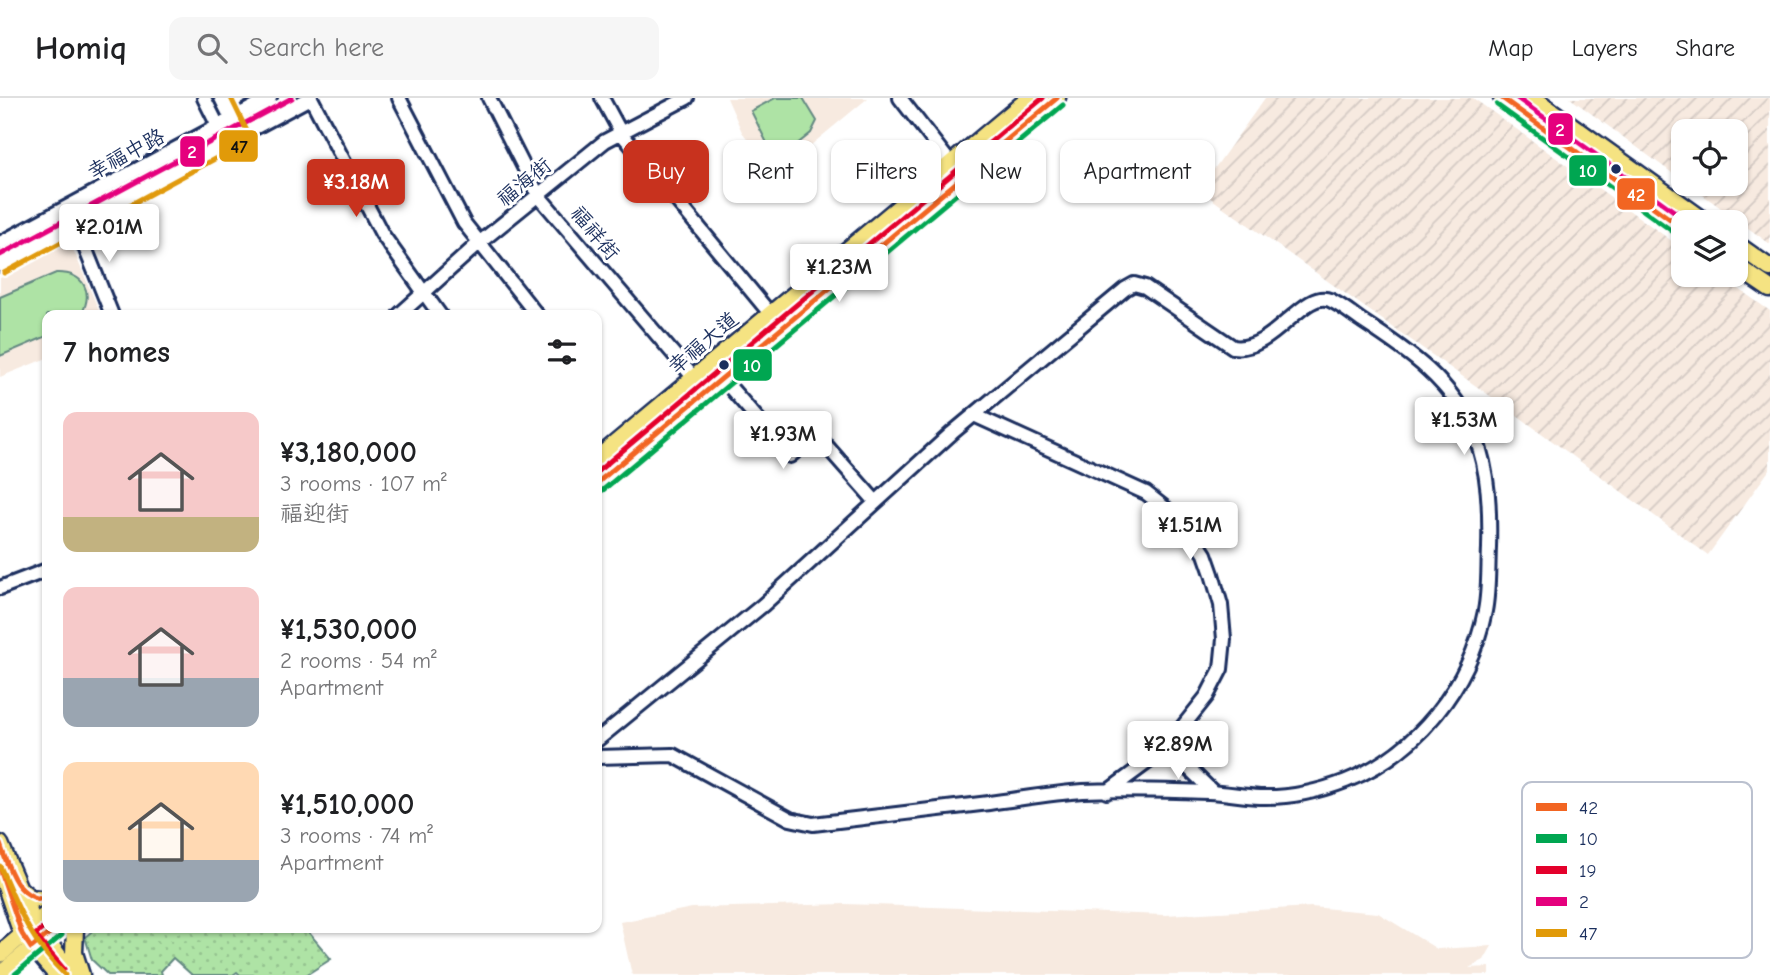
<!DOCTYPE html>
<html lang="en">
<head>
<meta charset="utf-8">
<style>
  :root { --surface:#fff; --page:#f6f6f6; --text:#202124; --muted:#757577; --line:#e0e0e0; --accent:#c8321e }
  body { margin:0; font-family:"Comic Neue","LXGW WenKai TC",sans-serif; background:var(--page); color:var(--text); height:100vh; display:flex; flex-direction:column; font-size:26px; white-space:nowrap }
  * { box-sizing:border-box; margin:0 }
  p { font-size:23px; color:var(--muted) }
  .icon { flex:none; width:38px; height:38px; fill:none; stroke:currentColor; stroke-width:2; stroke-linecap:round; stroke-linejoin:round }
  .map { position:relative; flex:1; overflow:hidden }
  .details { position:absolute; left:42px; top:212px; width:560px; height:623px; display:flex; flex-direction:column; background:var(--surface); border-radius:14px; box-shadow:0 2px 5px #0004 }
  .details>* { flex:none }
  .banner { position:absolute; left:623px; top:42px; width:665px; height:63px; display:flex; gap:14px }
  .controls { position:absolute; left:1671px; top:21px; display:grid; gap:14px }
  .controls a { display:grid; place-items:center; width:77px; height:77px; border-radius:14px; background:var(--surface); box-shadow:0 2px 5px #0004; font-size:35px }
  .price { position:absolute; translate:-50% -60px; padding:0 16px; border-radius:7px; background:#fff; color:#222; font-size:23px; line-height:46px; filter:drop-shadow(0 2px 4px #0008) }
  .price::after { content:''; position:absolute; left:50%; top:42px; width:21px; height:16px; margin-left:-10px; background:inherit; clip-path:polygon(0 0,100% 0,50% 100%) }
  .price.selected { background:var(--accent); color:#fff }
  ul { padding:0; list-style:none }
  li { display:flex; align-items:center; gap:21px; height:175px; padding:0 21px }
  li span { display:grid; place-items:center; flex:none; width:196px; height:140px; border-radius:14px; color:#555 }
  li>.icon { margin-inline-start:auto }
  span .icon { width:84px; height:84px; fill:#fffc; stroke-width:1 }
  li b { font-size:30px }
  h2 { display:flex; justify-content:space-between; align-items:center; height:84px; padding:0 21px; font-size:30px }
  .pill { padding:0 24px; border-radius:14px; background:var(--surface); box-shadow:0 2px 5px #0004; font-size:24px; line-height:63px }
  .pill.selected { background:var(--accent); color:#fff }
  header { display:flex; align-items:center; gap:42px; box-sizing:border-box; height:98px; padding:0 35px; background:var(--surface); border-bottom:2px solid var(--line) }
  header strong { font-size:33px }
  nav { display:flex; gap:38px; margin-inline-start:auto; font-size:24px }
  .search { width:490px; height:63px; background:var(--page); display:flex; align-items:center; gap:18px; box-sizing:border-box; padding:0 24px; border-radius:14px; color:var(--muted); font-size:26px }
  .map>svg:first-child { display:block }
  .built { fill:#f7eae0 }
  .industrial { fill:url(#industrial-furrows) }
  .grass { fill:url(#grass-dots); stroke:#648982; stroke-width:2 }
  .pitch { fill:#aee3a5; stroke:#648982; stroke-width:2 }
  .lines { fill:none; stroke-linecap:round; stroke-linejoin:round }
  .minor-casing { stroke:#1b2f5e; stroke-width:18 }
  .major-casing { stroke:#1b2f5e; stroke-width:21 }
  .minor { stroke:#fff; stroke-width:12 }
  .major { stroke:#f5e382; stroke-width:16 }
  .bus-1-casing { stroke:#fff; stroke-width:10 }
  .bus-2-casing { stroke:#fff; stroke-width:10 }
  .bus-3-casing { stroke:#fff; stroke-width:10 }
  .bus-4-casing { stroke:#fff; stroke-width:10 }
  .bus-5-casing { stroke:#fff; stroke-width:10 }
  .bus-1 { stroke:#f26522; stroke-width:5 }
  .bus-2 { stroke:#00a651; stroke-width:5 }
  .bus-3 { stroke:#e4002b; stroke-width:5 }
  .bus-4 { stroke:#e5007d; stroke-width:5 }
  .bus-5 { stroke:#e19a09; stroke-width:5 }
  .bus-dot { fill:#1b2f5e; stroke:#fff; stroke-width:2.5 }
  .labels { text-anchor:middle; stroke-width:6; stroke-linejoin:round; paint-order:stroke }
  .street-label { font-size:21px; fill:#1b2f5e; stroke:#fff }
  .key { fill:#fff; stroke:#bbc1cf; stroke-width:2 }
  .key-label { font-size:19px; fill:#1b2f5e }
  .line-badge { stroke:#fff; stroke-width:2.5 }
  .badge-label { font-size:19px; text-anchor:middle; font-weight:bold; fill:#fff }
  .pale-badge-label { font-size:19px; text-anchor:middle; font-weight:bold; fill:#111 }
</style>
</head>
<body>
<header>
<strong>Homiq</strong>
<div class="search"><svg class="icon" aria-label="search" viewBox="0 0 24 24"><circle cx="10" cy="10" r="6"/><path d="M15 15l6 6"/></svg>Search here</div>
<nav><a>Map</a><a>Layers</a><a>Share</a></nav>
</header>
<div class="map">
<svg width="1770" height="877" viewBox="0 0 1770 877">
  <defs>
    <pattern id="industrial-furrows" width="10" height="10" patternUnits="userSpaceOnUse" patternTransform="scale(1.75)"><rect width="10" height="10" fill="#f7eae0"/><path d="M-1 1l2-2M0 10L10 0M9 11l2-2" fill="none" stroke="#d3c9c3"/></pattern>
    <pattern id="grass-dots" width="8" height="8" patternUnits="userSpaceOnUse" patternTransform="scale(1.75)"><rect width="8" height="8" fill="#aee3a5"/><path d="M2 2h.1M6 6h.1" fill="none" stroke="#95c390" stroke-width="1.8" stroke-linecap="round"/></pattern>
  </defs>
  <rect width="100%" height="100%" fill="#fff"/>
  <filter id="ink" filterUnits="userSpaceOnUse"><feTurbulence type="fractalNoise" baseFrequency=".0143" numOctaves="2"/><feDisplacementMap in="SourceGraphic" scale="14" xChannelSelector="R" yChannelSelector="G"/><feConvolveMatrix kernelMatrix="1 2 1 2 8 2 1 2 1" color-interpolation-filters="sRGB"/></filter>
  <g filter="url(#ink)">
    <path class="built" d="M727 0H868L776 76 742 34Z
      M69 142 101 217H47V260L0 279V180Z
      M845 806 1165 817 1311 809 1378 815 1437 851 1492 848 1484 862 1469 870 1490 869V877H632L620 824 692 810Z"/>
    <path class="industrial" d="M1265 0H1473L1683 151 1684 177H1719L1770 213V371L1708 457 1510 312 1199 92Z
      M1570 0H1770V146L1688 86H1736V33H1684L1683 83Z"/>
    <path class="grass" d="M96 830H305L331 861 306 877H240L237 874 233 877H192L173 860 161 873 162 877H108L92 862 85 839Z"/>
    <path class="pitch" d="M775 0H803L817 23 811 35 776 63 751 13Z
      M56 175C84 174 94 194 81 217H47V238L0 258V199Z"/>
    <g class="lines">
      <defs>
        <path id="minor" d="M204 0 221 34
          M221 0 235 28
          M311 0 382 136 440 217
          M399 0 464 125 537 217
          M489 0 538 97 694 280
          M602 0 621 35 782 230
          M900 0 951 66
          M76 127 112 217
          M0 145 270 0
          M0 167 310 0
          M399 217 479 145 605 43 687 0
          M722 280 790 358 816 336 876 404
          M974 317 1146 395 1179 421 1191 435 1205 456 1212 476 1221 507 1224 541 1221 571 1207 598 1164 652 1107 694
          M0 490 47 472
          M597 642 763 507 952 335 1125 191 1134 186 1145 189 1233 249C1273 255 1303 191 1330 202 1341 207 1352 216 1362 223 1408 253 1454 284 1475 338 1489 373 1490 413 1489 450 1488 471 1489 493 1485 513 1470 588 1417 655 1346 683 1320 693 1288 700 1260 699 1243 698 1226 695 1209 694 1168 693 1125 691 1083 693 1052 695 1020 701 989 705 930 712 871 719 813 726L790 721 673 657 597 659
          M1167 649 1213 694"/>
        <path id="major" d="M1502 0 1684 131
          M1533 0 1706 124
          M1736 146 1770 170
          M1736 168 1770 191
          M597 361 1030 0
          M597 385 1057 0
          M0 746 34 826 60 860 78 877
          M2 777 22 836 57 877
          M19 791 30 800 47 802
          M75 830 74 855 81 877
          M0 856 47 816
          M0 877 56 830"/>
      </defs>
      <use href="#minor" class="minor-casing"/>
      <use href="#major" class="major-casing"/>
      <use href="#minor" class="minor"/>
      <use href="#major" class="major"/>
      <defs>
        <path id="bus-1" d="M1502 0 1684 131
          M597 385 1057 0
          M0 746C9 771 16 800 47 802
          M0 771 22 836 31 850 56 830"/>
        <path id="bus-2" d="M1497 7 1679 138
          M603 392 1063 7
          M14 877 62 837"/>
        <path id="bus-3" d="M597 374 1043 0
          M47 827 35 837 64 871"/>
        <path id="bus-4" d="M1517 0 1689 124
          M0 157 292 0"/>
        <path id="bus-5" d="M4 175 246 44 248 35 231 0
          M0 768C19 812 30 843 65 877"/>
      </defs>
      <use href="#bus-1" class="bus-1-casing"/>
      <use href="#bus-2" class="bus-2-casing"/>
      <use href="#bus-3" class="bus-3-casing"/>
      <use href="#bus-4" class="bus-4-casing"/>
      <use href="#bus-5" class="bus-5-casing"/>
      <use href="#bus-1" class="bus-1"/>
      <use href="#bus-2" class="bus-2"/>
      <use href="#bus-3" class="bus-3"/>
      <use href="#bus-4" class="bus-4"/>
      <use href="#bus-5" class="bus-5"/>
    </g>
  </g>
  <g class="bus-dot">
    <circle cx="1616" cy="71" r="6"/>
    <circle cx="724" cy="267" r="6"/>
  </g>
  <g class="labels">
    <g class="street-label">
      <text transform="translate(126 56) rotate(-28)" y="7">幸福中路</text>
      <text transform="translate(524 84) rotate(-39)" y="7">福海街</text>
      <text transform="translate(595 135) rotate(50)" y="7">福祥街</text>
      <text transform="translate(703 245) rotate(-40)" y="7">幸福大道</text>
    </g>
  </g>
  <rect x="1522" y="684" width="230" height="176" rx="10" class="key"/>
  <rect x="1536" y="705" width="31" height="8" fill="#f26522"/>
  <rect x="1536" y="736" width="31" height="9" fill="#00a651"/>
  <rect x="1536" y="768" width="31" height="8" fill="#e4002b"/>
  <rect x="1536" y="799" width="31" height="9" fill="#e5007d"/>
  <rect x="1536" y="831" width="31" height="8" fill="#e19a09"/>
  <g class="key-label">
    <text x="1579" y="716">42</text>
    <text x="1579" y="747">10</text>
    <text x="1579" y="779">19</text>
    <text x="1579" y="810">2</text>
    <text x="1579" y="842">47</text>
  </g>
  <g class="line-badge">
    <rect x="1547" y="14" width="27" height="34" rx="7" fill="#e5007d"/>
    <rect x="218" y="31" width="41" height="34" rx="7" fill="#e19a09"/>
    <rect x="179" y="37" width="27" height="33" rx="7" fill="#e5007d"/>
    <rect x="1568" y="56" width="40" height="33" rx="7" fill="#00a651"/>
    <rect x="1616" y="79" width="40" height="34" rx="7" fill="#f26522"/>
    <rect x="732" y="250" width="41" height="34" rx="7" fill="#00a651"/>
  </g>
  <g class="badge-label">
    <text x="1560" y="38">2</text>
    <text x="192" y="60">2</text>
    <text x="1588" y="79">10</text>
    <text x="1636" y="103">42</text>
    <text x="752" y="274">10</text>
  </g>
  <g class="pale-badge-label">
    <text x="239" y="55">47</text>
  </g>
</svg>
<div class="controls">
<a><svg class="icon" aria-label="locate" viewBox="0 0 24 24"><circle cx="12" cy="12" r="6"/><path d="M12 2v4M12 18v4M2 12h4M18 12h4"/></svg></a>
<a><svg class="icon" aria-label="layers" viewBox="0 0 24 24"><path d="M12 4l9 5-9 5-9-5zM3 14l9 5 9-5"/></svg></a>
</div>
<b class="price selected" style="left:356px;top:121px">¥3.18M</b>
<b class="price" style="left:109px;top:166px">¥2.01M</b>
<b class="price" style="left:839px;top:206px">¥1.23M</b>
<b class="price" style="left:1464px;top:359px">¥1.53M</b>
<b class="price" style="left:783px;top:373px">¥1.93M</b>
<b class="price" style="left:1190px;top:464px">¥1.51M</b>
<b class="price" style="left:1178px;top:683px">¥2.89M</b>
<div class="banner">
<a class="pill selected">Buy</a>
<a class="pill">Rent</a>
<a class="pill">Filters</a>
<a class="pill">New</a>
<a class="pill">Apartment</a>
</div>
<section class="details">
<h2>7 homes<svg class="icon" aria-label="filters" viewBox="0 0 24 24"><path d="M4 7h16M4 17h16"/><circle cx="9" cy="7" r="2"/><circle cx="15" cy="17" r="2"/></svg></h2>
<ul>
<li><span style="background:linear-gradient(#f6c9c9 75%,#c2b280 0)"><svg class="icon" aria-label="home" viewBox="0 0 24 24"><path d="M3 11l9-7 9 7M6 9v11h12V9"/></svg></span><div><b>¥3,180,000</b><p>3 rooms · 107 m²</p><p>福迎街</p></div></li>
<li><span style="background:linear-gradient(#f6c9c9 65%,#9aa5b1 0)"><svg class="icon" aria-label="home" viewBox="0 0 24 24"><path d="M3 11l9-7 9 7M6 9v11h12V9"/></svg></span><div><b>¥1,530,000</b><p>2 rooms · 54 m²</p><p>Apartment</p></div></li>
<li><span style="background:linear-gradient(#ffd9b3 70%,#9aa5b1 0)"><svg class="icon" aria-label="home" viewBox="0 0 24 24"><path d="M3 11l9-7 9 7M6 9v11h12V9"/></svg></span><div><b>¥1,510,000</b><p>3 rooms · 74 m²</p><p>Apartment</p></div></li>
</ul>
</section>
</div>
</body>
</html>
